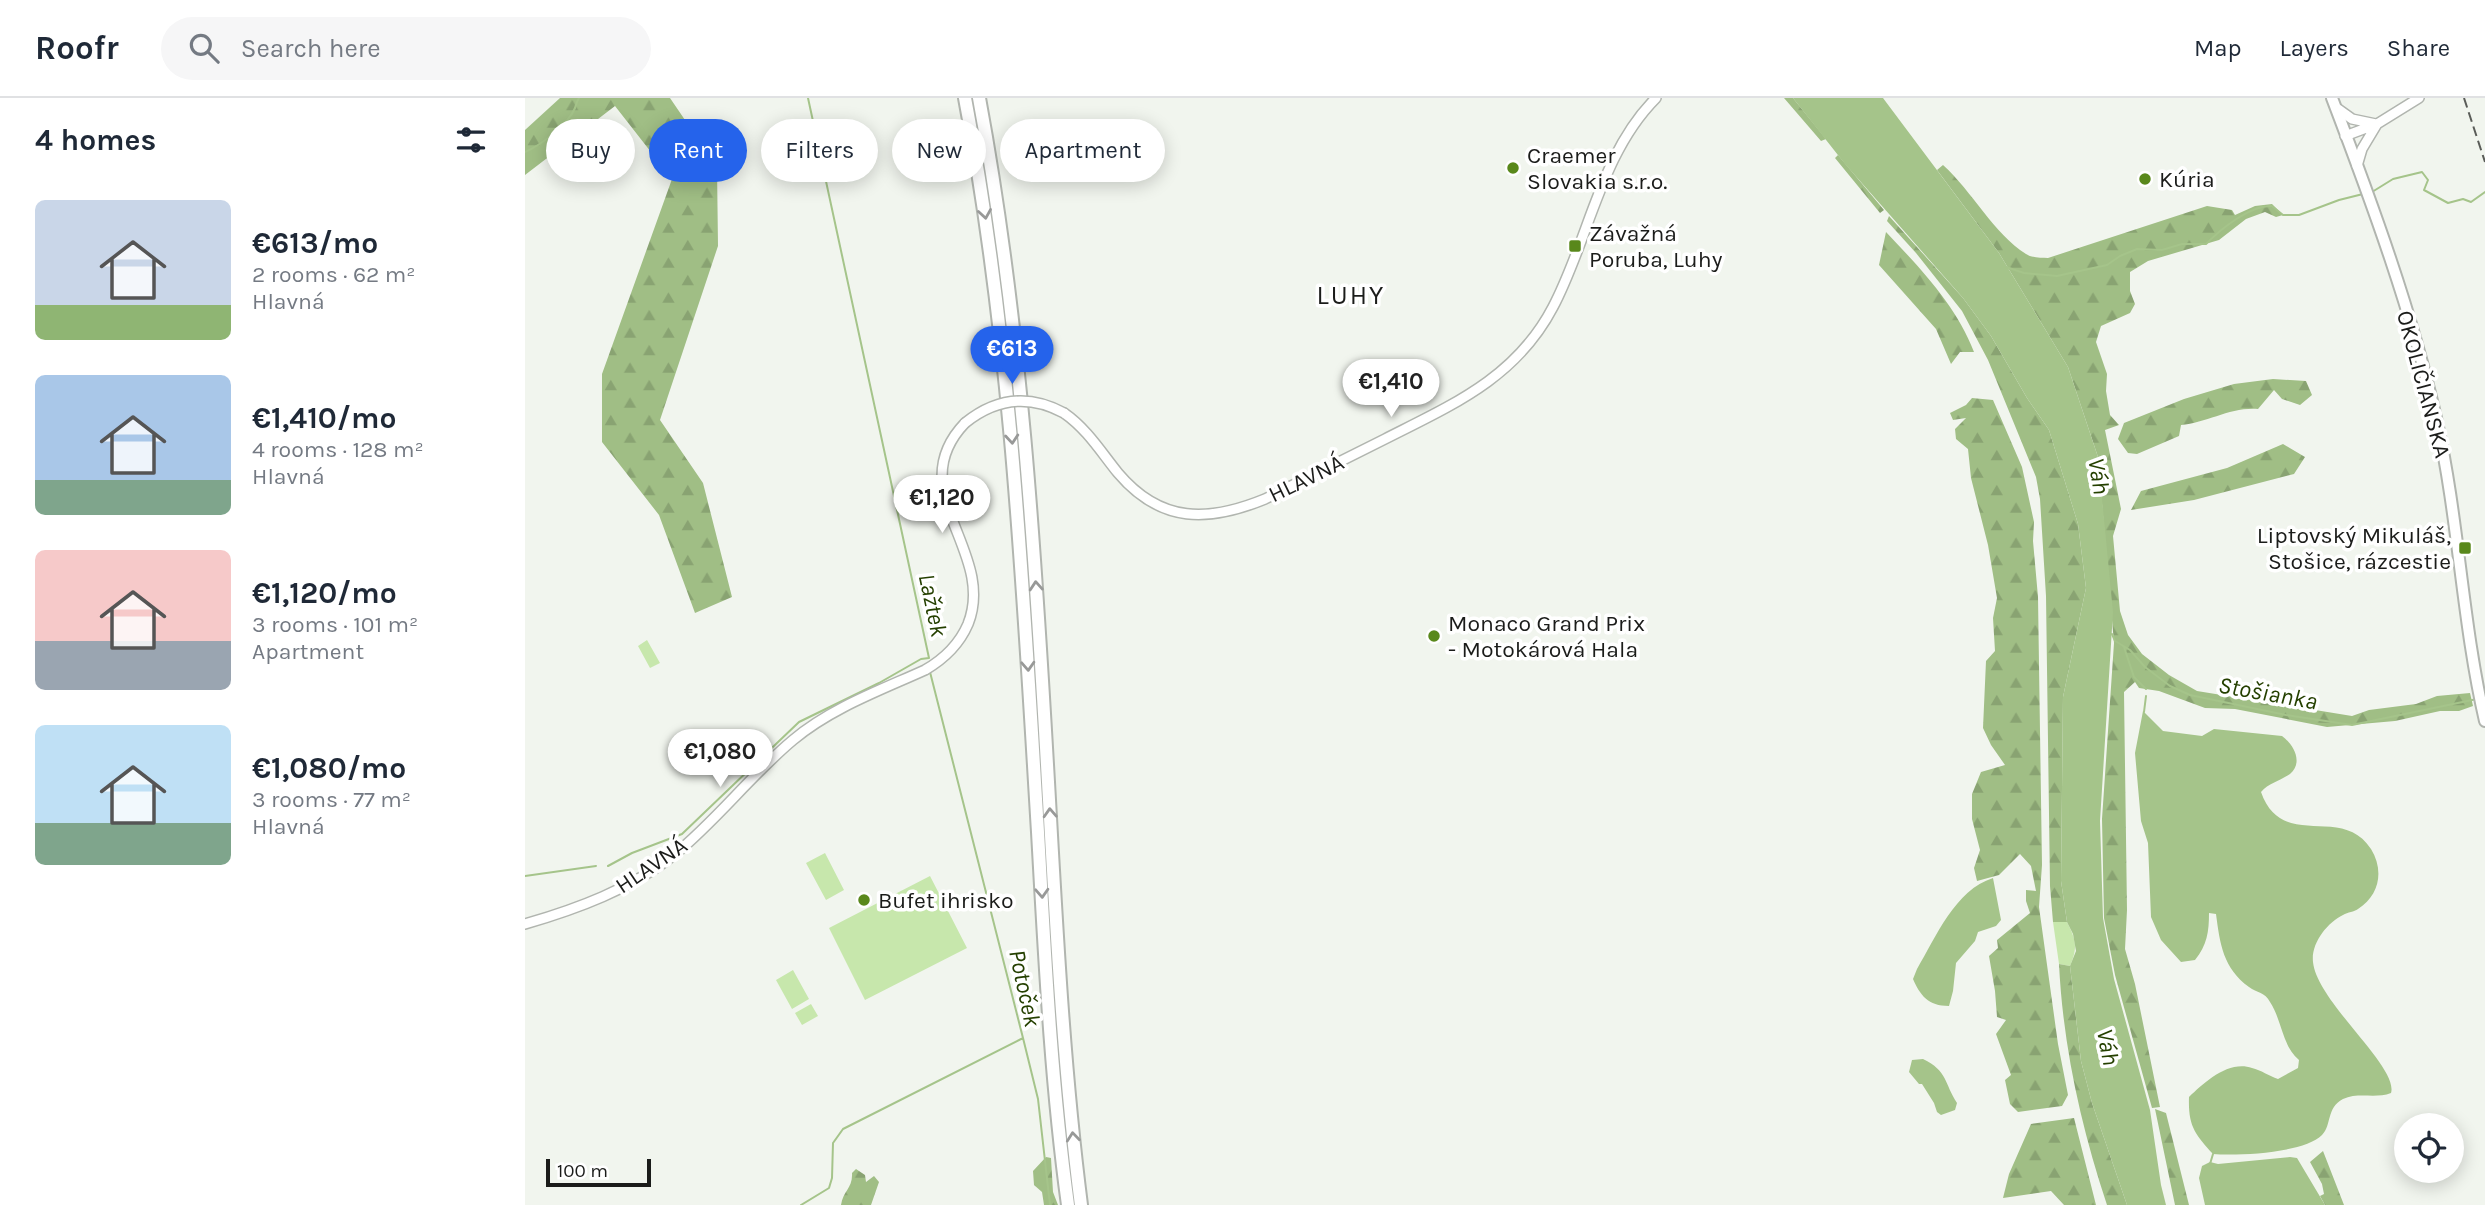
<!DOCTYPE html>
<html lang="en">
<head>
<meta charset="utf-8">
<style>
  :root { --surface:#fff; --page:#f6f6f7; --text:#1f2937; --muted:#747a83; --line:#e0e1e3; --accent:#2563eb }
  body { margin:0; font-family:Karla,sans-serif; background:var(--page); color:var(--text); height:100vh; display:flex; flex-direction:column; font-size:26px; white-space:nowrap }
  * { box-sizing:border-box; margin:0 }
  p { font-size:23px; color:var(--muted) }
  .icon { flex:none; width:38px; height:38px; fill:none; stroke:currentColor; stroke-width:2; stroke-linecap:round; stroke-linejoin:round }
  .map { position:relative; flex:1; overflow:hidden }
  .side { display:flex; flex-direction:column; background:var(--surface); width:525px }
  .side>* { flex:none }
  .hud { position:absolute; left:21px; top:21px; width:665px; height:63px; display:flex; gap:14px }
  .fabs { position:absolute; left:1869px; top:1015px; display:grid; gap:14px }
  .fabs a { display:grid; place-items:center; width:70px; height:70px; border-radius:50%; background:var(--surface); box-shadow:0 4px 18px #0003; font-size:35px }
  .scale { position:absolute; left:21px; bottom:18px; width:105px; box-sizing:border-box; padding-left:7px; border:4px solid #1b1c1a; border-top:0; font-size:19px; line-height:24px; white-space:nowrap; color:#1b1c1a; -webkit-text-stroke:5px #fff; paint-order:stroke }
  .price { position:absolute; translate:-50% -60px; padding:0 16px; border-radius:24px; background:#fff; color:#222; font-size:23px; line-height:46px; filter:drop-shadow(0 2px 4px #0008) }
  .price::after { content:''; position:absolute; left:50%; top:42px; width:21px; height:16px; margin-left:-10px; background:inherit; clip-path:polygon(0 0,100% 0,50% 100%) }
  .price.active { background:var(--accent); color:#fff }
  ul { padding:0; list-style:none }
  li { display:flex; align-items:center; gap:21px; height:175px; padding:0 35px }
  li span { display:grid; place-items:center; flex:none; width:196px; height:140px; border-radius:10px; color:#555 }
  li>.icon { margin-inline-start:auto }
  span .icon { width:84px; height:84px; fill:#fffc; stroke-width:1 }
  li b { font-size:30px }
  h2 { display:flex; justify-content:space-between; align-items:center; height:84px; padding:0 35px; font-size:30px }
  .chip { padding:0 24px; border-radius:32px; background:var(--surface); box-shadow:0 4px 18px #0003; font-size:24px; line-height:63px }
  .chip.active { background:var(--accent); color:#fff }
  header { display:flex; align-items:center; gap:42px; box-sizing:border-box; height:98px; padding:0 35px; background:var(--surface); border-bottom:2px solid var(--line) }
  header strong { font-size:33px }
  nav { display:flex; gap:38px; margin-inline-start:auto; font-size:24px }
  .search { width:490px; height:63px; background:var(--page); display:flex; align-items:center; gap:18px; box-sizing:border-box; padding:0 24px; border-radius:38px; color:var(--muted); font-size:26px }
  main { display:flex; flex:1; min-height:0 }
  .map>svg:first-child { display:block }
  .grass { fill:#c7e7ac }
  .forest { fill:url(#forest-firs) }
  .water { fill:#a5c48a }
  .lines { fill:none; stroke-linecap:round; stroke-linejoin:round }
  .stream { stroke:#a5c48a; stroke-width:2 }
  .minor-casing { stroke:#b1b5af; stroke-width:12 }
  .major-casing { stroke:#b1b5af; stroke-width:14 }
  .highway-casing { stroke:#b1b5af; stroke-width:16 }
  .minor { stroke:#fff; stroke-width:9 }
  .major { stroke:#fff; stroke-width:10 }
  .highway { stroke:#fff; stroke-width:12 }
  .rail { stroke:#5a5c58; stroke-width:2; stroke-dasharray:10 5; stroke-linecap:butt }
  .minor-bridge-casing { stroke:#b1b5af; stroke-width:12; stroke-linecap:butt }
  .minor-bridge { stroke:#fff; stroke-width:9 }
  .oneway { stroke:#989998 }
  .poi-dot { fill:#59881b; stroke:#fff; stroke-width:2.5 }
  .labels { text-anchor:middle; stroke-width:7; stroke-linejoin:round; paint-order:stroke }
  .poi-label { font-size:23px; fill:#1b1c1a; stroke:#fff; text-anchor:start }
  .street-label { font-size:23px; fill:#1b1c1a; stroke:#fff }
  .water-label { font-size:24px; font-style:italic; fill:#254000; stroke:#fff }
  .quarter-label { font-size:26px; letter-spacing:2px; fill:#1b1c1a; stroke:#fff }
</style>
</head>
<body>
<header>
<strong>Roofr</strong>
<div class="search"><svg class="icon" aria-label="search" viewBox="0 0 24 24"><circle cx="10" cy="10" r="6"/><path d="M15 15l6 6"/></svg>Search here</div>
<nav><a>Map</a><a>Layers</a><a>Share</a></nav>
</header>
<main>
<section class="side">
<h2>4 homes<svg class="icon" aria-label="filters" viewBox="0 0 24 24"><path d="M4 7h16M4 17h16"/><circle cx="9" cy="7" r="2"/><circle cx="15" cy="17" r="2"/></svg></h2>
<ul>
<li><span style="background:linear-gradient(#c9d6e8 75%,#8fb573 0)"><svg class="icon" aria-label="home" viewBox="0 0 24 24"><path d="M3 11l9-7 9 7M6 9v11h12V9"/></svg></span><div><b>€613/mo</b><p>2 rooms · 62 m²</p><p>Hlavná</p></div></li>
<li><span style="background:linear-gradient(#a9c7e8 75%,#7fa58c 0)"><svg class="icon" aria-label="home" viewBox="0 0 24 24"><path d="M3 11l9-7 9 7M6 9v11h12V9"/></svg></span><div><b>€1,410/mo</b><p>4 rooms · 128 m²</p><p>Hlavná</p></div></li>
<li><span style="background:linear-gradient(#f6c9c9 65%,#9aa5b1 0)"><svg class="icon" aria-label="home" viewBox="0 0 24 24"><path d="M3 11l9-7 9 7M6 9v11h12V9"/></svg></span><div><b>€1,120/mo</b><p>3 rooms · 101 m²</p><p>Apartment</p></div></li>
<li><span style="background:linear-gradient(#bfe0f5 70%,#7fa58c 0)"><svg class="icon" aria-label="home" viewBox="0 0 24 24"><path d="M3 11l9-7 9 7M6 9v11h12V9"/></svg></span><div><b>€1,080/mo</b><p>3 rooms · 77 m²</p><p>Hlavná</p></div></li>
</ul>
</section>
<div class="map">
<svg width="1960" height="1107" viewBox="0 0 1960 1107">
  <defs>
    <pattern id="forest-firs" width="22" height="20" patternUnits="userSpaceOnUse" patternTransform="scale(1.75)"><rect width="22" height="20" fill="#a0be85"/><path d="M5 1l3.5 6h-7zM16 11l3.5 6h-7z" fill="#89a372"/></pattern>
  </defs>
  <rect width="100%" height="100%" fill="#f1f5ee"/>
  <path class="grass" d="M122 542 135 565 125 570 113 548Z
    M300 755 319 792 301 802 281 765Z
    M405 778 442 850 340 902 304 830Z
    M1528 824H1542C1551 842 1553 849 1545 868L1534 866Z
    M268 872 284 901 267 911 251 882Z
    M286 906 293 918 277 927 270 915Z"/>
  <path class="forest" d="M35 0H145L192 69 193 148 135 322 178 385 207 499 170 515 134 417 77 344V276L147 81 90 8 0 77V32Z
    M1259 0H1268L1301 41 1296 43Z
    M1313 57 1359 112 1355 115 1310 60Z
    M1418 67C1447 93 1469 136 1501 156 1507 160 1516 160 1523 160L1682 108 1707 112 1710 117 1730 108 1747 106 1758 117 1751 119 1740 114 1721 121 1694 142 1623 163 1605 174V193L1610 206 1605 215 1576 228 1571 244 1582 276 1581 293 1585 317 1594 327 1580 332 1596 411 1588 438 1595 513 1603 537 1617 556 1644 577 1672 593 1827 618 1844 612 1891 606 1912 598 1945 595 1948 608 1934 613H1915L1870 623 1802 629 1710 611 1680 610 1634 593 1614 590 1610 584 1599 594 1602 812 1600 851 1610 886 1635 1009 1627 1010 1590 877 1579 820 1577 721 1589 545 1573 359 1543 269 1474 155 1412 72Z
    M1364 118 1438 200 1466 238 1502 300 1524 332 1553 426 1561 490 1538 599 1536 783 1542 824H1528L1525 788 1521 498 1515 401 1511 379 1463 262 1437 213 1391 155 1362 123Z
    M1361 134C1395 170 1431 207 1449 254H1435L1426 266 1411 231 1354 167Z
    M1748 281 1781 283 1787 297 1775 307 1757 301 1749 292 1733 311C1705 309 1682 325 1656 327L1654 338 1612 356 1603 355 1593 341 1599 325 1659 301 1709 286Z
    M1447 300 1468 302 1497 369 1509 424 1508 443 1513 499 1517 767 1514 809 1533 946 1543 997 1537 1008 1493 1014 1485 1006 1480 982 1486 977 1471 936 1481 922 1472 919 1470 893 1464 858 1473 850 1472 842 1505 815 1501 803V792L1511 793 1506 768 1495 756 1474 777 1452 783 1449 770 1455 752 1447 721V696L1456 674 1480 667 1466 647 1458 630 1461 563 1470 553 1468 520 1472 500 1463 447 1446 380 1443 351 1431 341 1430 331 1441 320 1428 322 1425 315 1441 307Z
    M1758 346 1780 359 1769 376 1669 402 1606 412 1616 393 1702 370Z
    M1534 866 1545 868 1556 963 1567 1005 1602 1107H1582C1556 1029 1538 948 1534 866Z
    M1630 1011 1641 1015 1664 1107H1650Z
    M1549 1020 1571 1107H1539L1526 1093 1478 1100 1484 1076 1506 1026Z
    M1798 1053 1819 1107H1800L1795 1098 1799 1096 1797 1086 1785 1064Z
    M521 1059 526 1060 528 1094 533 1107H519L517 1094 509 1087 508 1073Z
    M331 1071 340 1077 341 1084 349 1078 354 1084 346 1107H316C318 1093 328 1090 327 1075Z"/>
  <path class="water" d="M1268 0H1358L1474 155 1543 269 1573 359 1588 514 1575 723 1578 820 1589 881 1625 1012 1636 1087 1641 1107H1602L1567 1005 1556 963 1545 868 1551 853 1548 836 1542 824 1536 783 1538 599 1561 490 1553 426 1524 332 1502 300 1466 238 1438 200 1320 66Z
    M1618 613 1638 633 1677 638 1689 631 1757 638C1768 646 1779 664 1765 676 1755 683 1744 685 1736 694 1757 754 1817 705 1846 751 1859 772 1855 797 1833 811 1829 814 1823 814 1818 817 1802 825 1786 845 1788 864 1792 904 1874 969 1866 995 1851 1001 1833 994 1818 1001 1801 1010 1807 1027 1797 1037 1779 1055 1714 1058 1688 1056 1670 1036 1663 1028 1664 999 1679 985 1703 962 1727 970 1736 972 1744 978 1753 981L1773 970 1774 962C1757 948 1757 922 1745 904 1740 894 1732 895 1724 889 1698 870 1695 846 1691 816L1684 815C1684 834 1682 847 1670 862L1656 864 1636 842 1626 819 1623 745 1616 723 1610 655Z
    M1468 780 1476 822 1471 828 1453 834 1450 843 1431 865 1428 893 1424 908C1403 908 1395 897 1388 881L1392 871C1411 839 1430 792 1468 780Z
    M1398 961C1423 973 1419 985 1432 1005L1430 1012 1416 1017 1412 1014 1409 1005 1397 986H1394L1384 974 1387 962Z
    M1765 1059 1772 1060 1800 1107H1680L1674 1080 1677 1068 1685 1064 1693 1066Z"/>
  <g class="lines">
    <path class="stream" d="M0 54C16 47 43 27 50 10 51 7 52 3 54 0
      M1847 94 1868 81 1897 74 1903 82 1899 92 1923 105 1938 101 1946 104 1960 94
      M1481 169 1499 175 1532 178 1582 167 1595 158 1612 151 1637 152 1657 146H1681C1696 131 1725 107 1747 108L1758 117H1774L1814 102 1838 96
      M1587 536 1590 543 1605 552 1620 569 1645 588 1665 597 1761 617 1827 627 1952 601
      M1599 549 1609 579 1621 591
      M1619 614 1621 598
      M83 768 107 755 157 736 274 624 354 585 396 561 404 560 283 0
      M0 778 71 768
      M498 940 513 1001 525 1107
      M1685 1066 1688 1056
      M276 1107 304 1090 307 1080 308 1045 318 1031 498 940 405 574"/>
    <defs>
      <path id="minor" d="M1813 11 1827 21 1851 26
        M1820 38 1852 26 1894 0
        M1832 68 1837 51 1852 26
        M539 315C562 331 576 354 593 375 636 426 684 424 740 401 780 381 820 361 860 341 927 307 991 280 1028 209 1064 141 1075 56 1131 0
        M0 826C52 811 106 791 149 757 192 722 226 677 268 642 306 610 356 592 400 572 419 561 434 547 443 526 472 453 375 393 440 325"/>
      <path id="major" d="M1807 0C1847 105 1887 214 1912 324 1934 423 1937 524 1960 623"/>
      <path id="highway" d="M440 0C486 242 498 488 513 734 520 858 526 983 543 1107
        M454 0C496 226 510 455 523 684 531 825 538 967 556 1107"/>
    </defs>
    <use href="#minor" class="minor-casing"/>
    <use href="#major" class="major-casing"/>
    <use href="#highway" class="highway-casing"/>
    <use href="#minor" class="minor"/>
    <use href="#major" class="major"/>
    <use href="#highway" class="highway"/>
    <path class="rail" d="M1939 0 1960 64"/>
    <defs>
      <path id="minor-bridge" d="M440 325C471 300 504 296 539 315"/>
    </defs>
    <use href="#minor-bridge" class="minor-bridge-casing"/>
    <use href="#minor-bridge" class="minor-bridge"/>
  </g>
  <defs><path id="oneway-chevron" d="M-2-3.5L2.5 0L-2 3.5" fill="none" stroke-width="1.6" stroke-linecap="round" stroke-linejoin="round" transform="scale(1.75)"/></defs>
  <g class="oneway">
    <use href="#oneway-chevron" transform="translate(460 116) rotate(81)"/>
    <use href="#oneway-chevron" transform="translate(487 341) rotate(85)"/>
    <use href="#oneway-chevron" transform="translate(511 488) rotate(-94)"/>
    <use href="#oneway-chevron" transform="translate(503 568) rotate(87)"/>
    <use href="#oneway-chevron" transform="translate(525 715) rotate(-93)"/>
    <use href="#oneway-chevron" transform="translate(517 795) rotate(87)"/>
    <use href="#oneway-chevron" transform="translate(548 1039) rotate(-96)"/>
  </g>
  <g class="poi-dot">
    <circle cx="988" cy="70" r="7"/>
    <circle cx="1620" cy="81" r="7"/>
    <rect x="1043" y="141" width="14" height="14" rx="3.5"/>
    <rect x="1933" y="443" width="14" height="14" rx="3.5"/>
    <circle cx="909" cy="538" r="7"/>
    <circle cx="339" cy="802" r="7"/>
  </g>
  <g class="labels">
    <g class="poi-label">
      <text x="1002" y="65">Craemer<tspan x="1002" dy="26">Slovakia s.r.o.</tspan></text>
      <text x="1634" y="89">Kúria</text>
      <text x="1064" y="143">Závažná<tspan x="1064" dy="26">Poruba, Luhy</tspan></text>
      <text x="1926" y="445" text-anchor="end">Liptovský Mikuláš,<tspan x="1926" dy="26">Stošice, rázcestie</tspan></text>
      <text x="923" y="533">Monaco Grand Prix<tspan x="923" dy="26">- Motokárová Hala</tspan></text>
      <text x="353" y="810">Bufet ihrisko</text>
    </g>
    <g class="street-label">
      <text transform="translate(1899 286) rotate(75)" y="8">OKOLIČIANSKA</text>
      <text transform="translate(781 380) rotate(-26)" y="8">HLAVNÁ</text>
      <text transform="translate(126 767) rotate(-34)" y="8">HLAVNÁ</text>
    </g>
    <g class="water-label">
      <text transform="translate(1574 378) rotate(81)" y="8">Váh</text>
      <text transform="translate(408 507) rotate(78)" y="8">Lažtek</text>
      <text transform="translate(1743 595) rotate(10)" y="8">Stošianka</text>
      <text transform="translate(500 890) rotate(78)" y="8">Potoček</text>
      <text transform="translate(1583 949) rotate(79)" y="8">Váh</text>
    </g>
    <g class="quarter-label">
      <text x="826" y="206">LUHY</text>
    </g>
  </g>
</svg>
<div class="fabs">
<a><svg class="icon" aria-label="locate" viewBox="0 0 24 24"><circle cx="12" cy="12" r="6"/><path d="M12 2v4M12 18v4M2 12h4M18 12h4"/></svg></a>
</div>
<div class="scale">100 m</div>
<b class="price active" style="left:487px;top:288px">€613</b>
<b class="price" style="left:866px;top:321px">€1,410</b>
<b class="price" style="left:417px;top:437px">€1,120</b>
<b class="price" style="left:195px;top:691px">€1,080</b>
<div class="hud">
<a class="chip">Buy</a>
<a class="chip active">Rent</a>
<a class="chip">Filters</a>
<a class="chip">New</a>
<a class="chip">Apartment</a>
</div>
</div>
</main>
</body>
</html>
